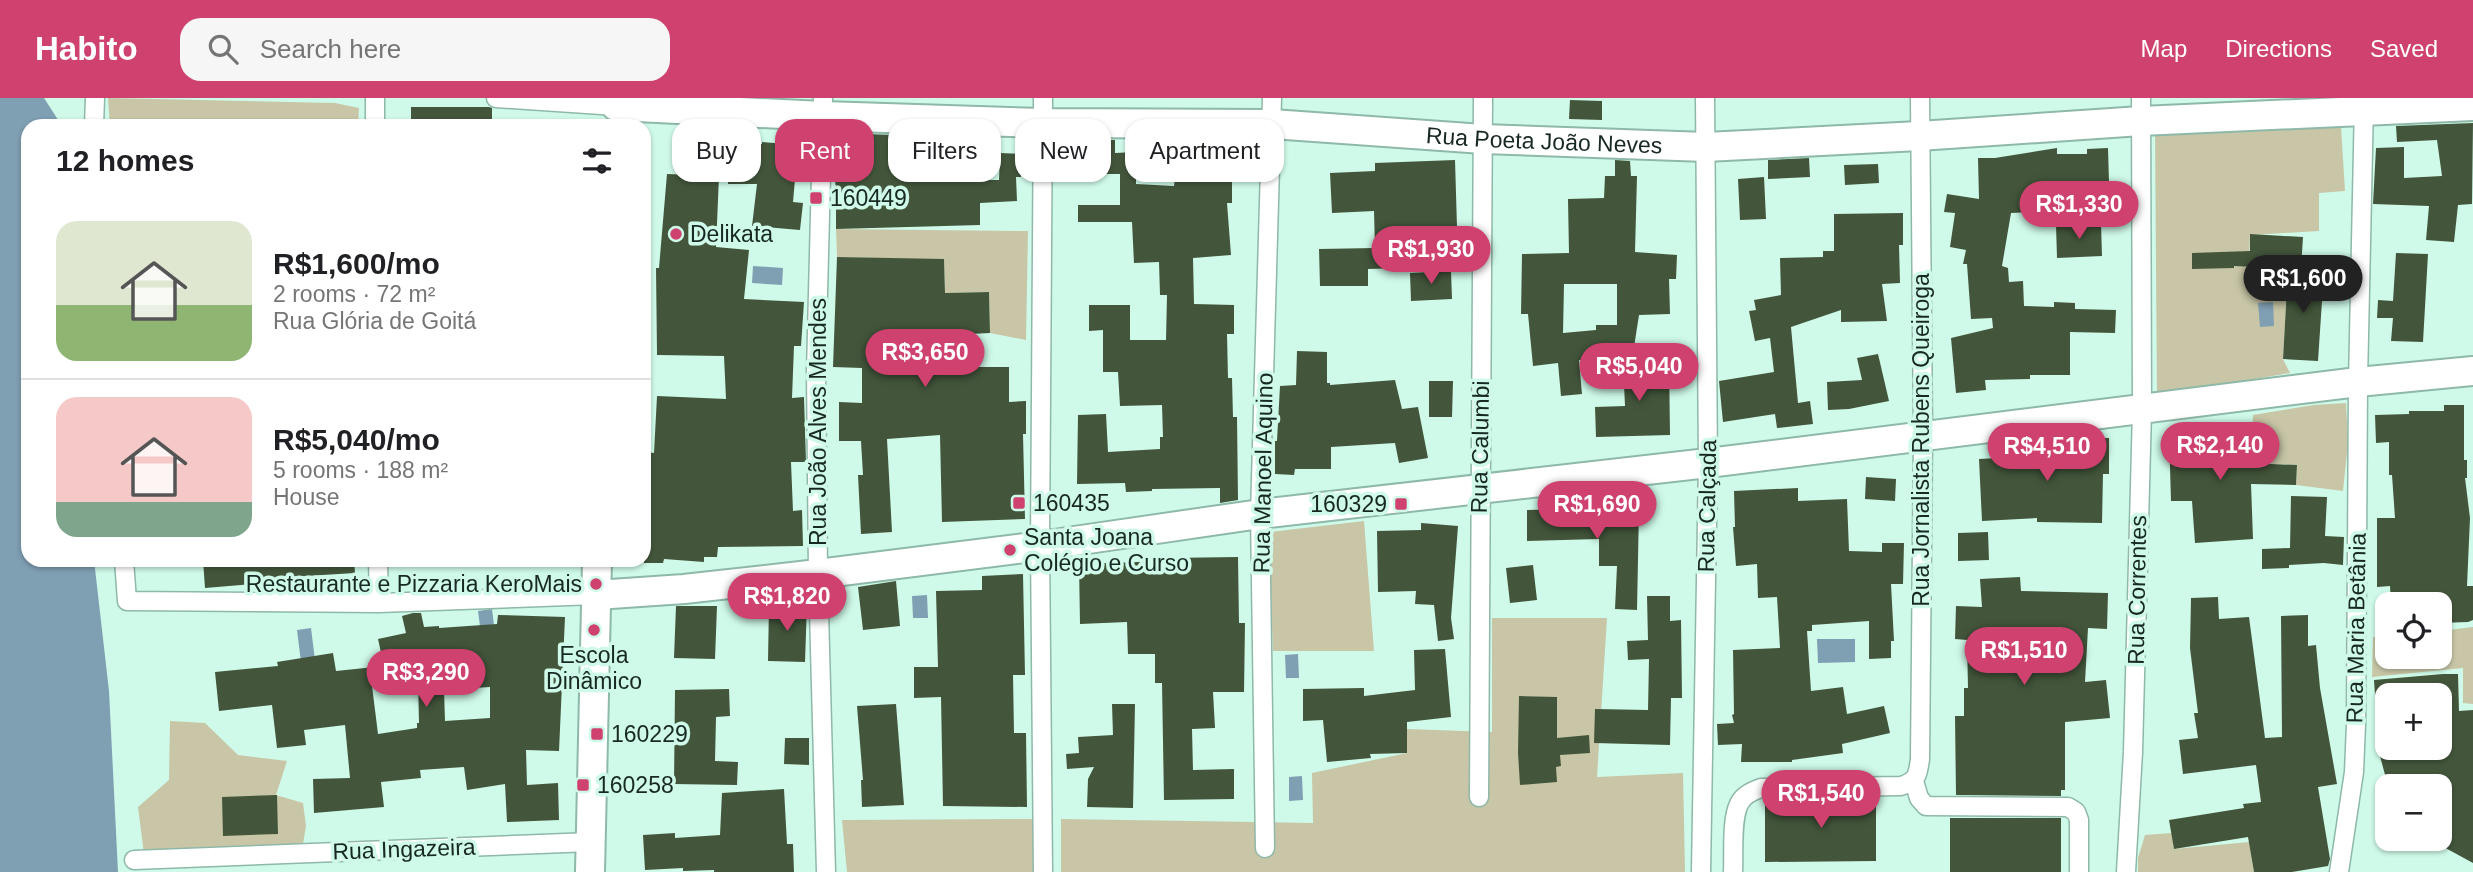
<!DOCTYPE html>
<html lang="en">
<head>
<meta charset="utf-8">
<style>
  :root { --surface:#fff; --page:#f6f6f6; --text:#202124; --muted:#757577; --line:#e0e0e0; --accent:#cf426f }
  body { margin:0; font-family:Arial,sans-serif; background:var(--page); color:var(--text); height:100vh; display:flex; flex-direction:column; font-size:26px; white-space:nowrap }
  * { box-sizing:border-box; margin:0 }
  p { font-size:23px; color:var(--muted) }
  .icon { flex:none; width:38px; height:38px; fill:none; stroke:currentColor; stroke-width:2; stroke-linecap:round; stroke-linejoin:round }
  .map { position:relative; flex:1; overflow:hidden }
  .side { position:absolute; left:21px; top:21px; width:630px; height:448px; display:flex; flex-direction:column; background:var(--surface); border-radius:21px; box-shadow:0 2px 5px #0004 }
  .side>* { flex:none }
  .top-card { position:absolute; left:672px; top:21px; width:665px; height:63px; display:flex; gap:14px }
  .controls { position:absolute; left:2375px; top:494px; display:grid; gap:14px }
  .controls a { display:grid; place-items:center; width:77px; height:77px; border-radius:14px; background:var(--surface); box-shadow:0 2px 5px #0004; font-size:35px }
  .price { position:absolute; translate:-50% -60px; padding:0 16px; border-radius:24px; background:var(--accent); color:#fff; font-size:23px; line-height:46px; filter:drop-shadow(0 2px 4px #0008) }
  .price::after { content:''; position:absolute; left:50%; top:42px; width:21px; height:16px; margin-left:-10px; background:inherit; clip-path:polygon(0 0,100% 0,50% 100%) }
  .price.current { background:#222; color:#fff }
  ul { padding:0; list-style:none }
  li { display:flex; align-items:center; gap:21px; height:175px; padding:0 35px }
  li+li { border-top:2px solid var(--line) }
  li span { display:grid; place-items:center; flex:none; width:196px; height:140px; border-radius:21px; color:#555 }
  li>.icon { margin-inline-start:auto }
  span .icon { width:84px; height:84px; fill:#fffc; stroke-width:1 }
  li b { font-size:30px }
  h2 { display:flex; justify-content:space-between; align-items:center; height:84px; padding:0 35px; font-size:30px }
  .chip { padding:0 24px; border-radius:21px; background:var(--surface); box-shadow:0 2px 5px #0004; font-size:24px; line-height:63px }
  .chip.current { background:var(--accent); color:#fff }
  header { display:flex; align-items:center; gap:42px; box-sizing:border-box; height:98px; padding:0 35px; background:var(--accent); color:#fff }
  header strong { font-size:33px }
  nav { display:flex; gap:38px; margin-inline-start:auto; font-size:24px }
  .search { width:490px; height:63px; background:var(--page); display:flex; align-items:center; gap:18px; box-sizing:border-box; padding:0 24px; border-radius:21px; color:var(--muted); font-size:26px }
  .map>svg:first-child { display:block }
  .green { fill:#c8c6a6 }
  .water { fill:#7f9fb3 }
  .building { fill:#43563b; fill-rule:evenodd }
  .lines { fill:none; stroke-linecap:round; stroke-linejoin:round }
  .street-casing { stroke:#8eb8a8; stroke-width:21 }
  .primary-casing { stroke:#8eb8a8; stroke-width:32 }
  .street { stroke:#fff; stroke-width:18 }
  .primary { stroke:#fff; stroke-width:28 }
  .poi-dot { fill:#cf426f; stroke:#cffae9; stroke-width:2.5 }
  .labels { text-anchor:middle; stroke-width:7; stroke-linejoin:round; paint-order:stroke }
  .street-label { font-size:23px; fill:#182923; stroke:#cffae9 }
  .poi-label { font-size:23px; fill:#182923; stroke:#cffae9; text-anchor:start }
</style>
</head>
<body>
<header>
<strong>Habito</strong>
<div class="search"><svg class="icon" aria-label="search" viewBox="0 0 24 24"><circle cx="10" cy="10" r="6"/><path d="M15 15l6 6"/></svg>Search here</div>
<nav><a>Map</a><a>Directions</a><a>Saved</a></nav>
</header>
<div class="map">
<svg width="2473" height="774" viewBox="0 0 2473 774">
  <rect width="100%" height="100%" fill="#cffae9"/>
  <path class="green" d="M108 0 335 5 359 10 358 28H110Z
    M2341 29 2345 93 2319 95V133L2250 137 2249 168 2288 171 2283 261 2290 275 2157 298 2155 31Z
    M836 131 1028 133 1026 242 990 235 989 194 945 195 944 162 837 159Z
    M2346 305 2348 345 2343 393 2296 387 2297 367 2251 365 2253 317 2314 307Z
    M1364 423 1374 553H1273L1269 434Z
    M1492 520H1607L1597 679 1683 675 1685 774H1061V721L1313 725 1312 675 1407 655V631L1492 634Z
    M2473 529V606L2463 605V570L2372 579 2373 539 2387 538V558H2440V533Z
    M170 623 205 625 238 657 287 663 276 697 303 705 306 728 303 746 144 756 138 709 169 682Z
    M1037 721 1034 774H847L842 722Z
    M2172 735 2174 751 2249 744 2254 774H2138V760L2145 737Z"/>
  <path class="water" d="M0 0H44L62 28H28V462H94L109 593 118 774H0Z
    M753 168 783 170 782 187 752 185Z
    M2273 204 2274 228 2260 229 2258 205Z
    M927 497 928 520H913L912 498Z
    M492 511 496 543 482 544 478 513Z
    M311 530 315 562 301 564 297 532Z
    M1817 541H1855V564L1818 565Z
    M1298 556 1299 580H1286L1285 557Z
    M1302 678 1303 702 1289 703V679Z"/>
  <path class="building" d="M1570 2 1602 3V22L1569 21Z
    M411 9H489L492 10V28H411Z
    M2473 25 2472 106 2458 107 2454 144 2426 142 2429 108 2373 106 2376 50 2404 49V80L2442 78 2437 42 2397 44 2396 28Z
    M833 35 928 38 930 82H999L1000 55 1023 56 1021 79H1016L1017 103 980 105V127L836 131V90L835 83H832Z
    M1063 42H1115V55L1136 54V86L1174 88 1176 70 1203 72V59H1232V105H1227L1231 157 1193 160 1194 206 1234 207V236H1227L1228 280H1232L1233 319H1237L1238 402 1220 405V390L1152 391V393L1126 394 1125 385 1077 386 1078 317 1106 316 1108 354 1160 351V339H1163L1162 307 1120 308 1118 274H1103V232L1089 233V207H1130V242H1166L1167 197H1160L1159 164 1134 165 1132 124H1078V107H1120V76H1063Z
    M762 44 798 47 793 104 803 105 800 132 752 128 757 86H728L729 46H762Z
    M2057 50V56H2087V51L2108 50 2109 84H2054L2053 118 2031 114 2011 115 2002 168 2008 170 2009 184 2023 183 2024 208 2054 209V204L2075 205V211L2116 212 2115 235 2070 234V277H2030V281L1985 282 1986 292 1956 295 1951 240 1993 230 1992 220 1971 221 1967 166H1963L1966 152 1950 149 1955 115 1944 114 1947 96 1979 101 1978 60H1995Z
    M1809 60 1810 79 1768 81V62Z
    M1455 62 1457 129 1400 131 1401 170 1368 171V188H1320L1319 151 1375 150 1374 113 1332 115 1330 75 1375 73V65Z
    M1615 62 1630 63 1631 78H1637L1635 154 1677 157 1676 181H1669L1670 216 1639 217 1632 262H1579L1582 296 1561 298 1558 265 1533 268 1528 216H1521L1522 156 1569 155 1568 101 1604 100 1605 78H1615ZM1564 186H1617V227H1596V232L1563 235Z
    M1878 66 1879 85 1845 87 1844 67Z
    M667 76 719 78 716 149 749 152 744 201 804 204 801 248H794L792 300 804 299 806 364H791L793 413 802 412 803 448 718 449 717 459H704V464L664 461 663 465H644V354L654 355 657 298 726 301 724 258 657 257 656 170H659Z
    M1764 79 1766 121 1740 122 1738 81Z
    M1903 115V147H1899L1900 185 1882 186 1887 223 1841 224V212L1791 229 1798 305 1810 303 1813 326 1777 330 1775 316 1723 324 1719 283 1774 274 1770 240 1755 243 1749 213 1756 212 1754 202 1781 197 1780 160 1823 159V153H1834V116Z
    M2101 125 2102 158 2057 160 2056 127Z
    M2250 136 2303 139 2301 171 2234 168V170L2192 171V155L2250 153Z
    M2396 155 2428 156 2423 244 2391 243 2393 220H2377L2378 202 2393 203Z
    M837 159 944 161 945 195 989 194 990 235 951 237 953 269H1009V304L1026 303V336H1023L1025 421 942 424 940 337 887 341 892 434 861 436 858 377H863L861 343H839V304L862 305V270L833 269Z
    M2288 171 2324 173 2318 263 2283 261Z
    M1451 173 1452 201 1411 203 1410 175Z
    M1297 253 1327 254V285H1330V287L1395 282 1402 311 1418 309 1428 360 1399 365 1395 345 1331 349V371H1295L1294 377 1275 376V343H1277L1280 288 1296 287Z
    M1878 256 1889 303 1849 311 1828 312 1827 284 1862 282 1857 260Z
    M1669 262 1670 337 1596 339 1595 309 1625 308 1623 265Z
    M1429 283H1453L1452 319H1429Z
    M2444 307H2464V362H2467V380H2465L2470 420 2467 488H2473V522L2468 524 2440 525V506H2391L2390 488 2377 489V420H2395L2392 377H2389V344L2376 345 2375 317 2409 316V313H2444Z
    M2247 333 2249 365 2297 367 2296 387 2251 386 2253 441 2195 445 2192 403H2171L2169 336Z
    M2109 340V376H2103L2102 425 2037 424V420L1982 423 1979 361 2034 358V341Z
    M1866 379 1896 381 1895 403 1865 401Z
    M1798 390V403L1847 401 1849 453 1882 454V445H1904L1903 486H1891L1894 543H1891V560L1869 561V523L1812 527V533H1807L1811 593 1843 589 1847 616 1884 608 1890 635 1842 646 1843 655 1792 662V664H1741L1742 646 1718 647 1717 626 1734 625 1732 617 1734 616 1733 552 1780 550 1777 499 1758 500 1757 466 1736 468 1733 429H1735L1734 393Z
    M2291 398 2327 399 2325 438 2344 439 2343 467 2324 465 2289 467V470L2262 471V451L2290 450Z
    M1602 410H1639L1637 512 1615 511 1617 468H1599V441L1527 443V412Z
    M1421 425 1458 428 1451 520 1454 541 1438 543 1434 507 1415 506 1416 493 1378 494 1377 433 1421 432Z
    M1988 434 1989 462 1958 463V435Z
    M1238 459 1239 525H1245L1244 594H1213L1215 630 1192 631 1193 672 1234 671V701L1164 702 1162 585H1155V556H1128L1127 524 1080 526 1079 466 1166 463V460Z
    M203 462H354L355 475 290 479V483L205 490Z
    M1533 467 1537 502 1510 505 1506 470Z
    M1023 476 1025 577H1013L1014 635H1026L1027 709 943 708 941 599 914 600V569H938L936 493 982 492V478Z
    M2020 479 2021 493 2108 495 2107 531 2088 530 2085 584 2106 582 2110 620 2065 624V692H2061V698L1956 697 1955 618H1964V590H1968L1967 542 1955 541 1956 508 1982 509 1980 481Z
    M896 483 900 528 863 532 858 489Z
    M1647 498H1670V523L1681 522 1682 600H1671L1670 647 1594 645 1595 611 1648 612 1649 561 1628 562 1627 543 1648 542Z
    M2218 499 2219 521 2249 519 2265 640 2282 639 2281 518 2308 517V548L2316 547 2320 590 2337 686 2318 689 2330 761 2328 768 2292 774H2254L2248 739 2174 751 2169 722 2244 710 2243 706 2261 704 2256 667 2183 676 2179 642 2198 640 2194 615H2198L2190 550 2191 500Z
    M769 506H807L805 564 768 563Z
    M676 508H717L715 561 674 560Z
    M413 515H421L424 529 439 528V530L497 526 498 517 565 519 559 653 526 652 527 687 558 685 559 722 507 724 505 686 467 692 464 669 420 672 421 680 381 684 384 709 314 715 313 681 350 680 345 627 304 632 306 647 277 650 272 607 219 613 215 574 278 568 277 564 333 555 336 573 384 568 378 541 406 535 402 518ZM418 578 419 625H417V630L378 636 372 588ZM490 589V620L445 623 444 592Z
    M1445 551 1451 619 1407 624V655L1370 656 1371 660 1327 664 1323 622 1303 623V591L1364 590V598L1415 592 1414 552Z
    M2443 576H2458L2459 613 2473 612V765L2440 747V688H2388L2380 658 2413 649H2440V597H2375L2374 582Z
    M729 591 730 618 716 619 715 663 738 664 737 687 674 686 675 592Z
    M1519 598 1557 599V640L1589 637 1590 655 1560 657 1561 668 1556 669 1557 684 1520 687 1518 655Z
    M896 606 904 707 862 709 861 682H863L857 608Z
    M1112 606H1135L1133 710 1087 709 1088 681 1094 669 1067 671 1066 656 1079 655 1078 639 1113 637Z
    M785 640H809V667L784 666Z
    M784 691 787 746H793L794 774H714V772L683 773V770L645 772 643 737 675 735V740L720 737 722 695Z
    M277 697 278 736 223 738 222 699Z
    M1876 700V763L1765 764V701Z
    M1950 720H2061V774H1950Z"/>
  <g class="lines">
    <defs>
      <path id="street" d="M375 0V28
        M496 0 616 8
        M823 0 816 273 818 476 826 774
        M94 28 95 0
        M124 462 127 503 379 505 596 497
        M378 462 379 505
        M1914 683 1919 700 1926 708 2068 709 2076 714 2079 722V774
        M1479 699 1483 0
        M1265 750 1260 416 1272 0
        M134 762 591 744
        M1043 774 1040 448 1043 0
        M1701 774 1708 365 1705 0
        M1733 774C1734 756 1731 722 1739 706 1743 697 1752 693 1761 690L1901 688C1917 683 1918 677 1920 661L1923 337 1920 0
        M2126 774 2133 654 2142 312 2141 0
        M2339 774 2354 674 2356 626 2358 284 2364 5"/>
      <g id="primary">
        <path id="s1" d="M616 8 823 18 1043 25 1272 26 1483 41 1706 49 1919 38 2141 23 2473 8"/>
        <path d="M596 497 684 491 818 476 1040 448 1260 416 1708 365 2358 284 2473 273"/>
        <path d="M590 774 597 462"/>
      </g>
    </defs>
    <use href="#street" class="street-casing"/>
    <use href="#primary" class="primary-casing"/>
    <use href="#street" class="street"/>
    <use href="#primary" class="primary"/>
  </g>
  <g class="poi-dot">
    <rect x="809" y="93" width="14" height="14" rx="3.5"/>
    <circle cx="676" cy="136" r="7"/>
    <rect x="1012" y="398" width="14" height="14" rx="3.5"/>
    <rect x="1394" y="399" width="14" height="14" rx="3.5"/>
    <circle cx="1010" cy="452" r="7"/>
    <circle cx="596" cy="486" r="7"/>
    <circle cx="594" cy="532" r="7"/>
    <rect x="590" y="629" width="14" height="14" rx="3.5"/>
    <rect x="576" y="680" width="14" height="14" rx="3.5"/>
  </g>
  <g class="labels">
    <g class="street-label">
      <text dy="8" stroke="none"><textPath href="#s1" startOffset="929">Rua Poeta João Neves</textPath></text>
      <text transform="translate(818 324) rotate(-90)" y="8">Rua João Alves Mendes</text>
      <text transform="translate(1921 342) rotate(-90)" y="8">Rua Jornalista Rubens Queiroga</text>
      <text transform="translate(1480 349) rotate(-89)" y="8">Rua Calumbi</text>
      <text transform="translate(1263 375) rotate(-89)" y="8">Rua Manoel Aquino</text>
      <text transform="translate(1707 408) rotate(-89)" y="8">Rua Calçada</text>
      <text transform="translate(2137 492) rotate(-89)" y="8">Rua Correntes</text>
      <text transform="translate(2356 530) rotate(-89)" y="8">Rua Maria Betânia</text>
      <text transform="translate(404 751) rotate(-2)" y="8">Rua Ingazeira</text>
    </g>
    <g class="poi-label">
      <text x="830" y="108">160449</text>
      <text x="690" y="144">Delikata</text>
      <text x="1033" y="413">160435</text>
      <text x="1387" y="414" text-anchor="end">160329</text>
      <text x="1024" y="447">Santa Joana<tspan x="1024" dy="26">Colégio e Curso</tspan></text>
      <text x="582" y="494" text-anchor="end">Restaurante e Pizzaria KeroMais</text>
      <text x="594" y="565" text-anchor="middle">Escola<tspan x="594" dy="26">Dinâmico</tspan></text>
      <text x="611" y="644">160229</text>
      <text x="597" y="695">160258</text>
    </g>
  </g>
</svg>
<div class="controls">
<a><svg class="icon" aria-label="locate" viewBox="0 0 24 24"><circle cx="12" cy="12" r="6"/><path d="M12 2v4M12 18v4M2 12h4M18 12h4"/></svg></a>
<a>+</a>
<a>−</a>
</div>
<b class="price" style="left:2079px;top:143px">R$1,330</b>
<b class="price" style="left:1431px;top:188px">R$1,930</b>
<b class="price current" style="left:2303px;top:217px">R$1,600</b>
<b class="price" style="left:925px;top:291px">R$3,650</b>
<b class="price" style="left:1639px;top:305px">R$5,040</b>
<b class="price" style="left:2220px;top:384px">R$2,140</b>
<b class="price" style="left:2047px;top:385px">R$4,510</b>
<b class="price" style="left:1597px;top:443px">R$1,690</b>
<b class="price" style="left:787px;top:535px">R$1,820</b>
<b class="price" style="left:2024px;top:589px">R$1,510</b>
<b class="price" style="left:426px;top:611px">R$3,290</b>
<b class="price" style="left:1821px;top:732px">R$1,540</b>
<div class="top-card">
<a class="chip">Buy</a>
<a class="chip current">Rent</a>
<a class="chip">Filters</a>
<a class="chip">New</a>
<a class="chip">Apartment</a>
</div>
<section class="side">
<h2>12 homes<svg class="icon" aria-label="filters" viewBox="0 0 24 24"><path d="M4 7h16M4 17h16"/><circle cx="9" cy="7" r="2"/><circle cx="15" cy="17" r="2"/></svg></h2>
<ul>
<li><span style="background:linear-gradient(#dfe7d0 60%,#8fb573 0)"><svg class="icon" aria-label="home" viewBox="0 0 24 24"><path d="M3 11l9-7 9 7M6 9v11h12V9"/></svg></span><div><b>R$1,600/mo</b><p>2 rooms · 72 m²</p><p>Rua Glória de Goitá</p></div></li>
<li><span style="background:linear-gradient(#f6c9c9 75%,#7fa58c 0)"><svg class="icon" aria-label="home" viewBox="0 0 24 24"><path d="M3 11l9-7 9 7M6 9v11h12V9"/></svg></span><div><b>R$5,040/mo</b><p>5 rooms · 188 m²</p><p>House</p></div></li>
</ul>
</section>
</div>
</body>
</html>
